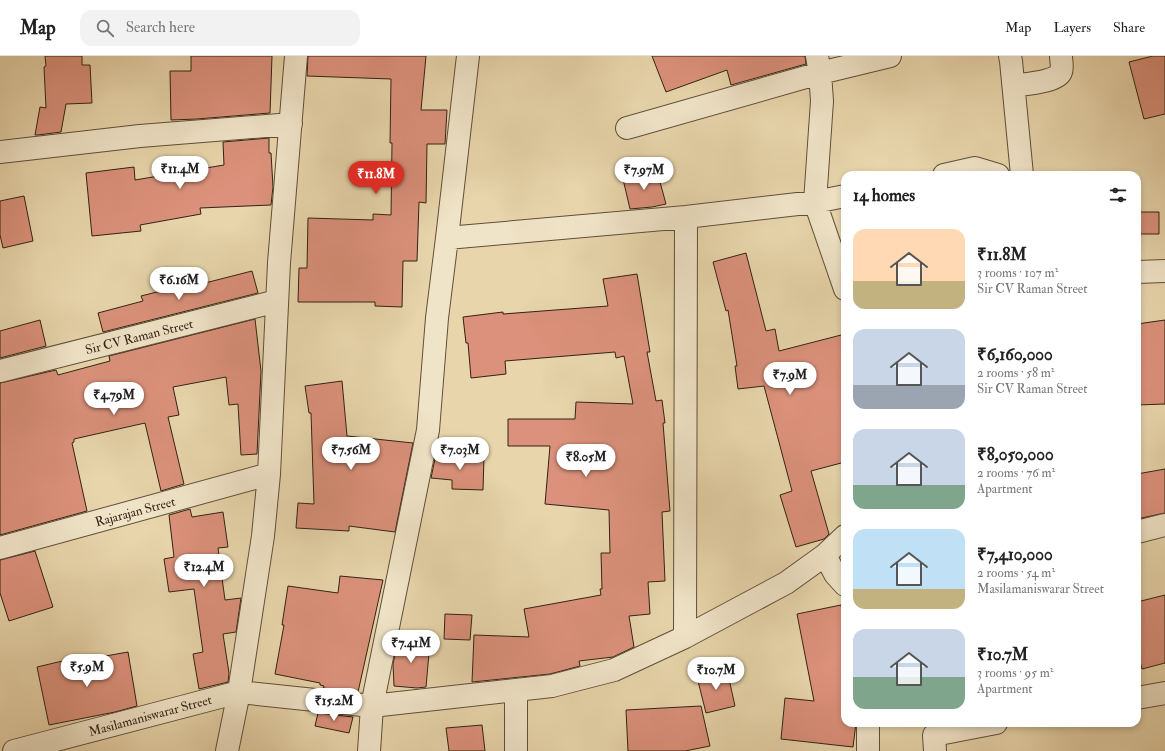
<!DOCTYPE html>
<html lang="en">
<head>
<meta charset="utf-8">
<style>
  :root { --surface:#fff; --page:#f2f2f2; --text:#222; --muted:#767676; --line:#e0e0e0; --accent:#d93025 }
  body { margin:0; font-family:"IM FELL Double Pica",serif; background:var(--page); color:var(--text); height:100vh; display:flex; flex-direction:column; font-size:15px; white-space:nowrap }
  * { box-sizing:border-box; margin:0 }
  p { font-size:13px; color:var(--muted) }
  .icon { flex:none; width:22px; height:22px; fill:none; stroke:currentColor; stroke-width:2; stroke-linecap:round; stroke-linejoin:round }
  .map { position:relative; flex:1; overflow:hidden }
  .panel { position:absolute; left:841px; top:115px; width:300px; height:556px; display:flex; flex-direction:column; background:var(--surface); border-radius:12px; box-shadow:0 2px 6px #0003 }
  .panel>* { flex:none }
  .price { position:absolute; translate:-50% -34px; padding:0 9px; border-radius:14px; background:#fff; color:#222; font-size:13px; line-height:26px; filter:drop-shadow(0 1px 2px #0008) }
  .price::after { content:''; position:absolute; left:50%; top:24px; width:12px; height:9px; margin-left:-6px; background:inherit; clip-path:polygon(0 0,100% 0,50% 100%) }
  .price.on { background:var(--accent); color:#fff }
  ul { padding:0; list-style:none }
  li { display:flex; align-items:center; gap:12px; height:100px; padding:0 12px }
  li span { display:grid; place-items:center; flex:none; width:112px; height:80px; border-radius:12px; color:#555 }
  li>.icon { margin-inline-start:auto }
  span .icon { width:48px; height:48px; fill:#fffc; stroke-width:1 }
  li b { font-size:17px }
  h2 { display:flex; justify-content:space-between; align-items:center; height:48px; padding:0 12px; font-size:17px }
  header { display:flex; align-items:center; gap:24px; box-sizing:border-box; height:56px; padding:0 20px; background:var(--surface); border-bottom:1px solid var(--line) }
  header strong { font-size:19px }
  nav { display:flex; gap:22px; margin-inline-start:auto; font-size:14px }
  .search { width:280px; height:36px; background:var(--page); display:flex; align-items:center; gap:10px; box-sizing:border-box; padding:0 14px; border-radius:12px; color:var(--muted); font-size:15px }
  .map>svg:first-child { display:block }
  .building { fill:#db917b; stroke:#322213 }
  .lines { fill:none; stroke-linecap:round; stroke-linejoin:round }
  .street-casing { stroke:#604f39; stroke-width:24 }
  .street { stroke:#f0e4c8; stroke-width:22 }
  .labels { text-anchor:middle; stroke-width:3.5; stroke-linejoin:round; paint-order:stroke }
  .street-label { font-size:13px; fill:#322213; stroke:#f0e4c8 }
</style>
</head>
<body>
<header>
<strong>Map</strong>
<div class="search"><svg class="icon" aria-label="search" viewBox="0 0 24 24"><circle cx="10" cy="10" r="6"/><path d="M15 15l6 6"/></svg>Search here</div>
<nav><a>Map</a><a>Layers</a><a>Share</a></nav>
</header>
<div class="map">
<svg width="1165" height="695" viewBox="0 0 1165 695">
  <rect width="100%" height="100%" fill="#e8d5ab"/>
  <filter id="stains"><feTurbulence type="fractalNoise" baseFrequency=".005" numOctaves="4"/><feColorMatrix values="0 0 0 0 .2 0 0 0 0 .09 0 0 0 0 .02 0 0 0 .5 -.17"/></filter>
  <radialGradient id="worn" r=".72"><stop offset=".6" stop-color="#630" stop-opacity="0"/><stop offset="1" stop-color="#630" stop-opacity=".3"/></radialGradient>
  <path class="building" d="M45 0H82V9H90L92 47 66 48 61 76 38 79H35L40 51 46 52 44 11 46 10Z
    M191 0H272L270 57 197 63 171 64 170 15H191Z
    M308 0H426L421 54H447L445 88H427L426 147 419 146 417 205H403L402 251 375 250V246H298L299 212H307L308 162 373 164V158L391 159 392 87H390L391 23 307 20Z
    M652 0H805L806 8 731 29 727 14 666 36Z
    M1153 0H1165V58L1144 63 1129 6Z
    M269 82V97H271L273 131 271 149 200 152 201 158 140 169 141 175 92 180 86 117 134 111 135 124 224 109 223 86Z
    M657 115 666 148 652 151 630 153 623 123Z
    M24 140 33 185 3 192 0 179V145Z
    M1137 156H1159V178H1137Z
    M746 197 766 275 775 273 779 295 845 278V406L811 415 829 478 824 483 796 491 780 439 792 435 764 330 738 333 735 310H737L728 254 726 255 713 206Z
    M252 215 258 237 103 276 98 257 143 245 141 240 204 224 205 227Z
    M637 218 650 296H647L656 345 662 344 665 367H663L670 455 662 456 665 525 648 526 650 558 629 560 634 591 613 601 579 605 580 610 550 618 472 626 474 579 529 581 524 553 601 539 600 533H602L601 497H610L609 454 545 448 550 390H508V363H575L576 346 633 348 624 300 616 302 615 296 505 305 506 318 471 322 468 287H466L463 261 503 256V258L608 250 603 223Z
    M255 263 261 315 257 398 241 399 238 348 229 349 226 321 173 331 179 359 168 361 184 428 161 435 145 367 74 383V386L72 387 87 455 0 479V327L56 314 58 319 110 305 109 300Z
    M40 264 46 290 0 302V275Z
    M1165 264V348L1137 349V268Z
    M342 325 347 380 413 387 395 476 349 470V475L296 472 298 447 314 448 311 357H309L305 330Z
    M436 398 484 401 483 434 452 433V424L431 422Z
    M1165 413V457L1137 463V418Z
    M190 453 192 461 223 456 228 491 218 492 225 544 241 542 236 576 223 578 229 617 228 626 199 633 193 598 203 596 194 533 169 536 164 503 174 501 169 459Z
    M35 495 53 551 9 565 0 537V504Z
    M340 520 383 524 358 636 323 632 324 630 320 629V627L275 618 284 569H282L288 530 338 537Z
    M1165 539V607L1142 613 1137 594V546Z
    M841 549 845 570V667H856L853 691 781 683 785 642 814 645 797 558Z
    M445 558 472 559 470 584 444 583Z
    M398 584 430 586 426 631 417 632 394 630 393 608Z
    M128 596 137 650 115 656 49 669 37 611 71 603 72 606Z
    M727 614 735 650 706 657 697 621Z
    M701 650 710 690 685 695H628L626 654Z
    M318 657 353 661 349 677 315 670Z
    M482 669 485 695H449L446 672Z"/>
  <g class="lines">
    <defs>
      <path id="street" d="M817 0 820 17 822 45 815 146 845 233
        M1010 0 1011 5 1022 119
        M1014 30C1024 28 1057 26 1061 16 1063 12 1061 5 1061 0
        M627 72 820 17 890 0
        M0 96 140 80 291 68
        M944 119 975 112 998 119
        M447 182 686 161 815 146 845 140
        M1137 216 1165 215
        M0 315 277 245
        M1137 476 1165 469
        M845 480 825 499 835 518 845 529
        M0 492 269 418
        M685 581 686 161
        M1137 642 1165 637
        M868 667V695
        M14 695 239 636 372 650 552 630 614 614 685 581 786 527 825 499
        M227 695 239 636 263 480 269 418 279 207 296 0
        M369 695 372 650 428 374 437 262 447 182 468 0
        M516 695V634
        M935 695 934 679 996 667"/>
    </defs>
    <use href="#street" class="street-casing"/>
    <use href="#street" class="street"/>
  </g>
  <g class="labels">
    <g class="street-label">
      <text transform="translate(139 280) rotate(-14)" y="5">Sir CV Raman Street</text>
      <text transform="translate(135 455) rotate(-15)" y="5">Rajarajan Street</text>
      <text transform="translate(150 659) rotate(-15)" y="5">Masilamaniswarar Street</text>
    </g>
  </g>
  <rect width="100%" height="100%" filter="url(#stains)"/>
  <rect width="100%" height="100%" fill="url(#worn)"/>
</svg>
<b class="price" style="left:180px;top:134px">₹11.4M</b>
<b class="price" style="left:644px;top:135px">₹7.97M</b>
<b class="price on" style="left:376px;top:139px">₹11.8M</b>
<b class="price" style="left:179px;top:245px">₹6.16M</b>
<b class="price" style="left:790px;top:340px">₹7.9M</b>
<b class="price" style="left:114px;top:360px">₹4.79M</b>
<b class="price" style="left:351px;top:415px">₹7.56M</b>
<b class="price" style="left:460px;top:415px">₹7.03M</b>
<b class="price" style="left:586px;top:422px">₹8.05M</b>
<b class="price" style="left:204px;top:532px">₹12.4M</b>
<b class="price" style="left:411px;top:608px">₹7.41M</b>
<b class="price" style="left:87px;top:632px">₹5.9M</b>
<b class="price" style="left:716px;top:635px">₹10.7M</b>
<b class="price" style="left:334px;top:666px">₹15.2M</b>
<section class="panel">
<h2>14 homes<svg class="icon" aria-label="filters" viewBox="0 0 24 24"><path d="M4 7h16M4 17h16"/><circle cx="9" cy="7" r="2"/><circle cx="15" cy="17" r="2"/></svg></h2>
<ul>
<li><span style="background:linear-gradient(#ffd9b3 65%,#c2b280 0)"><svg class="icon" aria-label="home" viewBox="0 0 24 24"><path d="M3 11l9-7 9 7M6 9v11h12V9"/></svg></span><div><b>₹11.8M</b><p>3 rooms · 107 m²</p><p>Sir CV Raman Street</p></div></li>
<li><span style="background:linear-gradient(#c9d6e8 70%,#9aa5b1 0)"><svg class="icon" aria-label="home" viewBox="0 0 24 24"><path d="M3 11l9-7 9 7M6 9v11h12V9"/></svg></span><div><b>₹6,160,000</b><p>2 rooms · 58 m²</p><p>Sir CV Raman Street</p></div></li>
<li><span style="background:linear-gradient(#c9d6e8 70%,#7fa58c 0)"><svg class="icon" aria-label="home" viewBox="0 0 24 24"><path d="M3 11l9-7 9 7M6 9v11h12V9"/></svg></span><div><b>₹8,050,000</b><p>2 rooms · 76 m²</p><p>Apartment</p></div></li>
<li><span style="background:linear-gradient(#bfe0f5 75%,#c2b280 0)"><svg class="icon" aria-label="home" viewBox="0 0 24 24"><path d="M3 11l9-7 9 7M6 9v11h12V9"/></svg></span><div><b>₹7,410,000</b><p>2 rooms · 54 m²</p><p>Masilamaniswarar Street</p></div></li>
<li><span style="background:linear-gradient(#c9d6e8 60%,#7fa58c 0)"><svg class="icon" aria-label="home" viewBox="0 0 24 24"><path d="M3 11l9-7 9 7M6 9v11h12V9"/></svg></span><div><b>₹10.7M</b><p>3 rooms · 95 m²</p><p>Apartment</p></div></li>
</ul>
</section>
</div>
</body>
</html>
